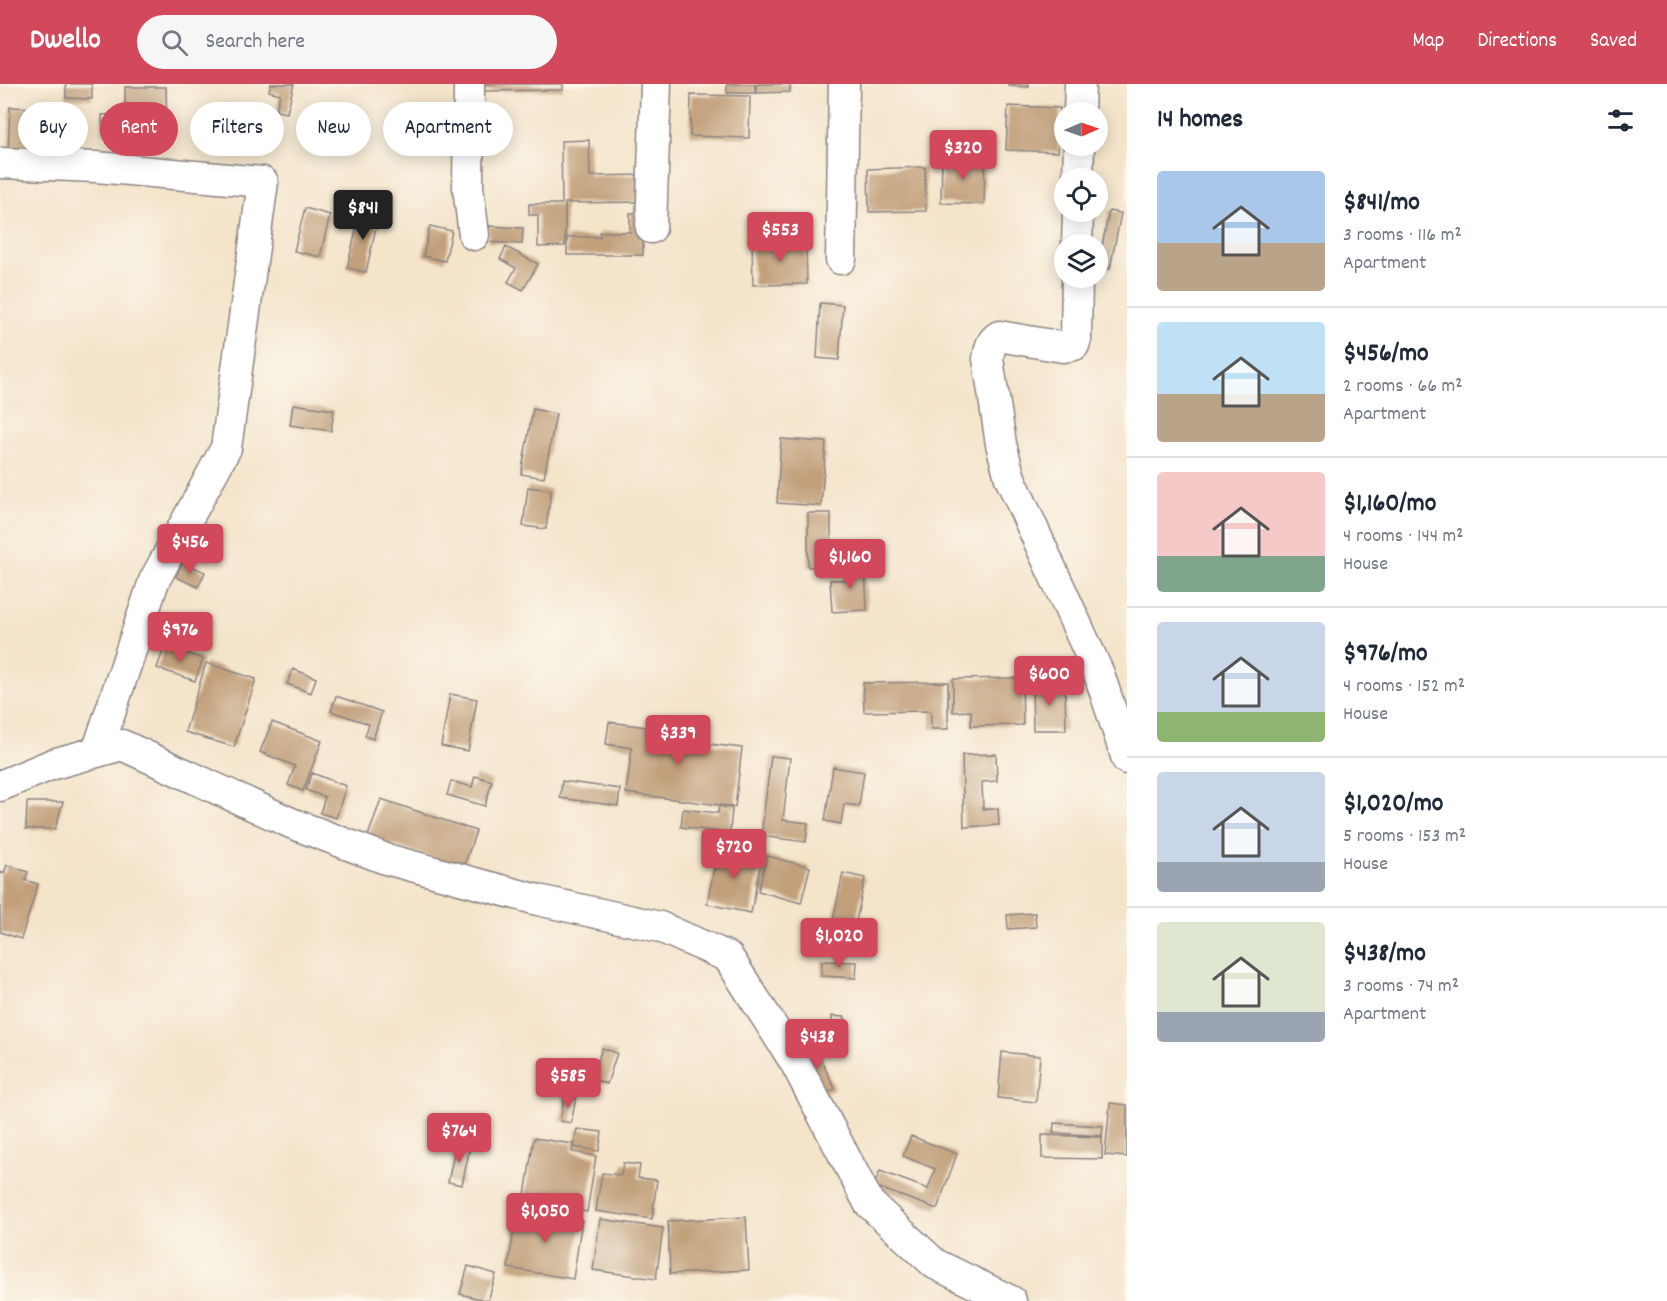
<!DOCTYPE html>
<html lang="en">
<head>
<meta charset="utf-8">
<style>
  :root { --surface:#fff; --page:#f6f6f7; --text:#1f2937; --muted:#747a83; --line:#e0e1e3; --accent:#d1495b }
  body { margin:0; font-family:Dekko,sans-serif; background:var(--page); color:var(--text); height:100vh; display:flex; flex-direction:column; font-size:22px; white-space:nowrap }
  * { box-sizing:border-box; margin:0 }
  p { font-size:20px; color:var(--muted) }
  .icon { flex:none; width:33px; height:33px; fill:none; stroke:currentColor; stroke-width:2; stroke-linecap:round; stroke-linejoin:round }
  .map { position:relative; flex:1; overflow:hidden }
  .details { display:flex; flex-direction:column; background:var(--surface); width:540px }
  .details>* { flex:none }
  .guide { position:absolute; left:18px; top:18px; width:570px; height:54px; display:flex; gap:12px }
  .needle { width:39px; rotate:88deg }
  .controls { position:absolute; left:1054px; top:18px; display:grid; gap:12px }
  .controls a { display:grid; place-items:center; width:54px; height:54px; border-radius:50%; background:var(--surface); box-shadow:0 3px 15px #0003; font-size:30px }
  .price { position:absolute; translate:-50% -51px; padding:0 14px; border-radius:6px; background:var(--accent); color:#fff; font-size:20px; line-height:39px; filter:drop-shadow(0 2px 3px #0008) }
  .price::after { content:''; position:absolute; left:50%; top:36px; width:18px; height:14px; margin-left:-9px; background:inherit; clip-path:polygon(0 0,100% 0,50% 100%) }
  .price.on { background:#222; color:#fff }
  ul { padding:0; list-style:none }
  li { display:flex; align-items:center; gap:18px; height:150px; padding:0 30px }
  li+li { border-top:2px solid var(--line) }
  li span { display:grid; place-items:center; flex:none; width:168px; height:120px; border-radius:6px; color:#555 }
  li>.icon { margin-inline-start:auto }
  span .icon { width:72px; height:72px; fill:#fffc; stroke-width:1 }
  li b { font-size:26px }
  h2 { display:flex; justify-content:space-between; align-items:center; height:72px; padding:0 30px; font-size:26px }
  .chip { padding:0 21px; border-radius:27px; background:var(--surface); box-shadow:0 3px 15px #0003; font-size:21px; line-height:54px }
  .chip.on { background:var(--accent); color:#fff }
  header { display:flex; align-items:center; gap:36px; box-sizing:border-box; height:84px; padding:0 30px; background:var(--accent); color:#fff }
  header strong { font-size:28px }
  nav { display:flex; gap:33px; margin-inline-start:auto; font-size:21px }
  .search { width:420px; height:54px; background:var(--page); display:flex; align-items:center; gap:15px; box-sizing:border-box; padding:0 21px; border-radius:33px; color:var(--muted); font-size:22px }
  main { display:flex; flex:1; min-height:0 }
  .map>svg:first-child { display:block }
  .building { fill:#c2a07b }
  .lines { fill:none; stroke-linecap:round; stroke-linejoin:round }
  .minor-casing { stroke:#8b8382; stroke-width:33 }
  .minor { stroke:#fff; stroke-width:30 }
</style>
</head>
<body>
<header>
<strong>Dwello</strong>
<div class="search"><svg class="icon" aria-label="search" viewBox="0 0 24 24"><circle cx="10" cy="10" r="6"/><path d="M15 15l6 6"/></svg>Search here</div>
<nav><a>Map</a><a>Directions</a><a>Saved</a></nav>
</header>
<main>
<div class="map">
<svg width="1127" height="1217" viewBox="0 0 1127 1217">
  <rect width="100%" height="100%" fill="#fbf7ec"/>
  <filter id="ink" filterUnits="userSpaceOnUse"><feTurbulence type="fractalNoise" baseFrequency=".0167" numOctaves="2"/><feDisplacementMap in="SourceGraphic" scale="12" xChannelSelector="R" yChannelSelector="G"/><feConvolveMatrix kernelMatrix="1 2 1 2 8 2 1 2 1" color-interpolation-filters="sRGB"/></filter>
  <filter id="wash" filterUnits="userSpaceOnUse"><feTurbulence type="fractalNoise" baseFrequency=".008" numOctaves="4" result="noise"/><feDisplacementMap in="SourceGraphic" scale="24" xChannelSelector="R" yChannelSelector="G"/><feGaussianBlur stdDeviation="1.35" result="paint"/><feColorMatrix in="noise" values="0 0 0 0 0 0 0 0 0 0 0 0 0 0 0 0 0 1.4 0 .05"/><feComposite in="paint" operator="in"/></filter>
  <g filter="url(#wash)">
    <rect width="100%" height="100%" fill="#f4e4ca"/>
    <g id="blocks">
      <path class="building" d="M66 0H92V15L66 14Z
        M271 0H294L287 29 276 27 280 10 269 7Z
        M482 0H563V6L482 7Z
        M727 0H755V9H727Z
        M756 0H790V8L756 9Z
        M1009 0H1029V3L1009 2Z
        M125 3H166L167 48 125 49Z
        M691 11 750 12 749 54 690 52Z
        M1008 22 1060 24 1058 68 1006 66Z
        M10 23 60 25 58 72 8 70Z
        M117 30 118 50H103L102 31Z
        M589 56 590 92 644 91V118L565 119V162L538 163V131H529V120H562L561 57Z
        M942 74 985 75 984 120 941 119Z
        M925 83 926 127 869 128 868 85Z
        M305 124 330 131 320 173 294 167Z
        M361 126 379 130 366 188 347 184Z
        M1109 127 1121 129 1110 185 1098 182Z
        M630 129H643V171H567V153H600V148H630Z
        M430 142 452 147 445 177 423 172Z
        M489 142 523 144 522 160 488 158Z
        M806 156 807 200 753 201 752 157Z
        M506 163 538 180 523 206 508 198 516 184 500 175Z
        M820 219 843 221 839 276 817 274Z
        M293 320 334 326 331 347 290 341Z
        M533 325 556 330 544 394 521 390Z
        M781 355 826 358 821 422 777 419Z
        M528 403 551 406 546 445 523 442Z
        M808 429H831V483H808Z
        M183 478 205 488 198 503 176 493Z
        M865 480 867 526 832 528 830 496H845V481Z
        M165 561 203 575 195 597 157 584Z
        M206 579 256 595 234 663 185 648Z
        M293 585 316 594 311 609 287 600Z
        M1022 594 1023 641 971 642V627L953 628V595Z
        M948 598V645H931V627L864 628 863 599Z
        M1065 600 1066 646H1033L1032 601Z
        M450 610 477 615 468 667 441 662Z
        M336 612 382 628 373 655 365 652 369 640 331 627Z
        M272 638 322 657 303 707 288 701 295 682 260 668Z
        M609 638 677 647 676 656 742 664 735 723 626 709 632 664 606 660Z
        M996 670 997 697 982 698 983 725H998L999 741 964 743 962 671Z
        M771 672 790 674 783 736 808 739 806 758 761 752Z
        M833 683 864 688 859 722 844 720 841 740 825 737Z
        M312 689 346 702 336 734 320 729 325 713 306 706Z
        M475 692 492 697 485 722 447 711 451 697 472 703Z
        M562 697 620 705 618 722 560 714Z
        M381 715 476 747 463 785 368 752Z
        M27 718H63L55 745H26Z
        M719 722 732 724 730 749 681 743 683 725 718 729Z
        M718 764 762 773 751 829 707 820Z
        M767 772 810 783 801 819 758 807Z
        M7 781 28 788 25 796 38 800 21 855 0 848V788L4 789Z
        M843 789 865 794 850 866 828 861Z
        M1035 829 1036 843 1008 845 1007 831Z
        M822 877 857 878 856 894 821 892Z
        M832 932 845 933 844 950 832 949Z
        M814 961 835 1005 820 1012 799 968Z
        M602 964 617 969 607 1000 592 995Z
        M1002 968 1040 972 1036 1018 998 1014Z
        M565 1011 576 1014 571 1039 560 1037Z
        M1110 1019 1127 1021V1073L1105 1071Z
        M1054 1039 1103 1042 1102 1052 1053 1049Z
        M577 1045 602 1048 599 1067 574 1063Z
        M1042 1051 1102 1053V1075L1042 1074Z
        M911 1052 957 1070 937 1125 874 1102 880 1087 928 1105 935 1085 903 1072Z
        M534 1054 573 1060 572 1068 596 1072 587 1128 524 1117Z
        M456 1060 470 1063 462 1101 448 1098Z
        M623 1079 640 1081 638 1094 657 1096 652 1135 596 1127 602 1089 621 1091Z
        M517 1126 582 1136 573 1195 508 1184Z
        M746 1133 749 1186 670 1190 668 1137Z
        M600 1135 663 1144 656 1195 593 1186Z
        M468 1182 496 1190 488 1217 460 1210Z"/>
    </g>
  </g>
  <g filter="url(#ink)">
    <use href="#blocks" fill-opacity="0" stroke="#8b8382" stroke-width="1.5"/>
    <g class="lines">
      <defs>
        <path id="minor" d="M469 0 468 103 474 151
          M1079 28 1080 0
          M0 79 96 83 263 98 226 364 154 497 97 668
          M1078 94 1079 62
          M651 144 656 0
          M1077 160 1078 128
          M841 175 844 0
          M1077 194 1076 255 1074 261 1063 263 999 252C990 258 990 264 988 275L1001 360 1010 394 1099 590 1127 675
          M0 702 53 680 122 661 291 739 386 775 538 816 660 843 728 873 795 978 869 1119 935 1180 1011 1217"/>
      </defs>
      <use href="#minor" class="minor-casing"/>
      <use href="#minor" class="minor"/>
    </g>
  </g>
</svg>
<div class="controls">
<a><svg class="needle" viewBox="-14 -14 28 28"><path d="M0-13l5 13h-10z" fill="#e53935"/><path d="M0 13l5-13h-10z" fill="#747a83"/></svg></a>
<a><svg class="icon" aria-label="locate" viewBox="0 0 24 24"><circle cx="12" cy="12" r="6"/><path d="M12 2v4M12 18v4M2 12h4M18 12h4"/></svg></a>
<a><svg class="icon" aria-label="layers" viewBox="0 0 24 24"><path d="M12 4l9 5-9 5-9-5zM3 14l9 5 9-5"/></svg></a>
</div>
<b class="price" style="left:963px;top:97px">$320</b>
<b class="price on" style="left:363px;top:157px">$841</b>
<b class="price" style="left:780px;top:179px">$553</b>
<b class="price" style="left:190px;top:491px">$456</b>
<b class="price" style="left:850px;top:506px">$1,160</b>
<b class="price" style="left:180px;top:579px">$976</b>
<b class="price" style="left:1049px;top:623px">$600</b>
<b class="price" style="left:678px;top:682px">$339</b>
<b class="price" style="left:734px;top:796px">$720</b>
<b class="price" style="left:839px;top:885px">$1,020</b>
<b class="price" style="left:817px;top:986px">$438</b>
<b class="price" style="left:568px;top:1025px">$585</b>
<b class="price" style="left:459px;top:1080px">$764</b>
<b class="price" style="left:545px;top:1160px">$1,050</b>
<div class="guide">
<a class="chip">Buy</a>
<a class="chip on">Rent</a>
<a class="chip">Filters</a>
<a class="chip">New</a>
<a class="chip">Apartment</a>
</div>
</div>
<section class="details">
<h2>14 homes<svg class="icon" aria-label="filters" viewBox="0 0 24 24"><path d="M4 7h16M4 17h16"/><circle cx="9" cy="7" r="2"/><circle cx="15" cy="17" r="2"/></svg></h2>
<ul>
<li><span style="background:linear-gradient(#a9c7e8 60%,#b9a48a 0)"><svg class="icon" aria-label="home" viewBox="0 0 24 24"><path d="M3 11l9-7 9 7M6 9v11h12V9"/></svg></span><div><b>$841/mo</b><p>3 rooms · 116 m²</p><p>Apartment</p></div></li>
<li><span style="background:linear-gradient(#bfe0f5 60%,#b9a48a 0)"><svg class="icon" aria-label="home" viewBox="0 0 24 24"><path d="M3 11l9-7 9 7M6 9v11h12V9"/></svg></span><div><b>$456/mo</b><p>2 rooms · 66 m²</p><p>Apartment</p></div></li>
<li><span style="background:linear-gradient(#f6c9c9 70%,#7fa58c 0)"><svg class="icon" aria-label="home" viewBox="0 0 24 24"><path d="M3 11l9-7 9 7M6 9v11h12V9"/></svg></span><div><b>$1,160/mo</b><p>4 rooms · 144 m²</p><p>House</p></div></li>
<li><span style="background:linear-gradient(#c9d6e8 75%,#8fb573 0)"><svg class="icon" aria-label="home" viewBox="0 0 24 24"><path d="M3 11l9-7 9 7M6 9v11h12V9"/></svg></span><div><b>$976/mo</b><p>4 rooms · 152 m²</p><p>House</p></div></li>
<li><span style="background:linear-gradient(#c9d6e8 75%,#9aa5b1 0)"><svg class="icon" aria-label="home" viewBox="0 0 24 24"><path d="M3 11l9-7 9 7M6 9v11h12V9"/></svg></span><div><b>$1,020/mo</b><p>5 rooms · 153 m²</p><p>House</p></div></li>
<li><span style="background:linear-gradient(#dfe7d0 75%,#9aa5b1 0)"><svg class="icon" aria-label="home" viewBox="0 0 24 24"><path d="M3 11l9-7 9 7M6 9v11h12V9"/></svg></span><div><b>$438/mo</b><p>3 rooms · 74 m²</p><p>Apartment</p></div></li>
</ul>
</section>
</main>
</body>
</html>
